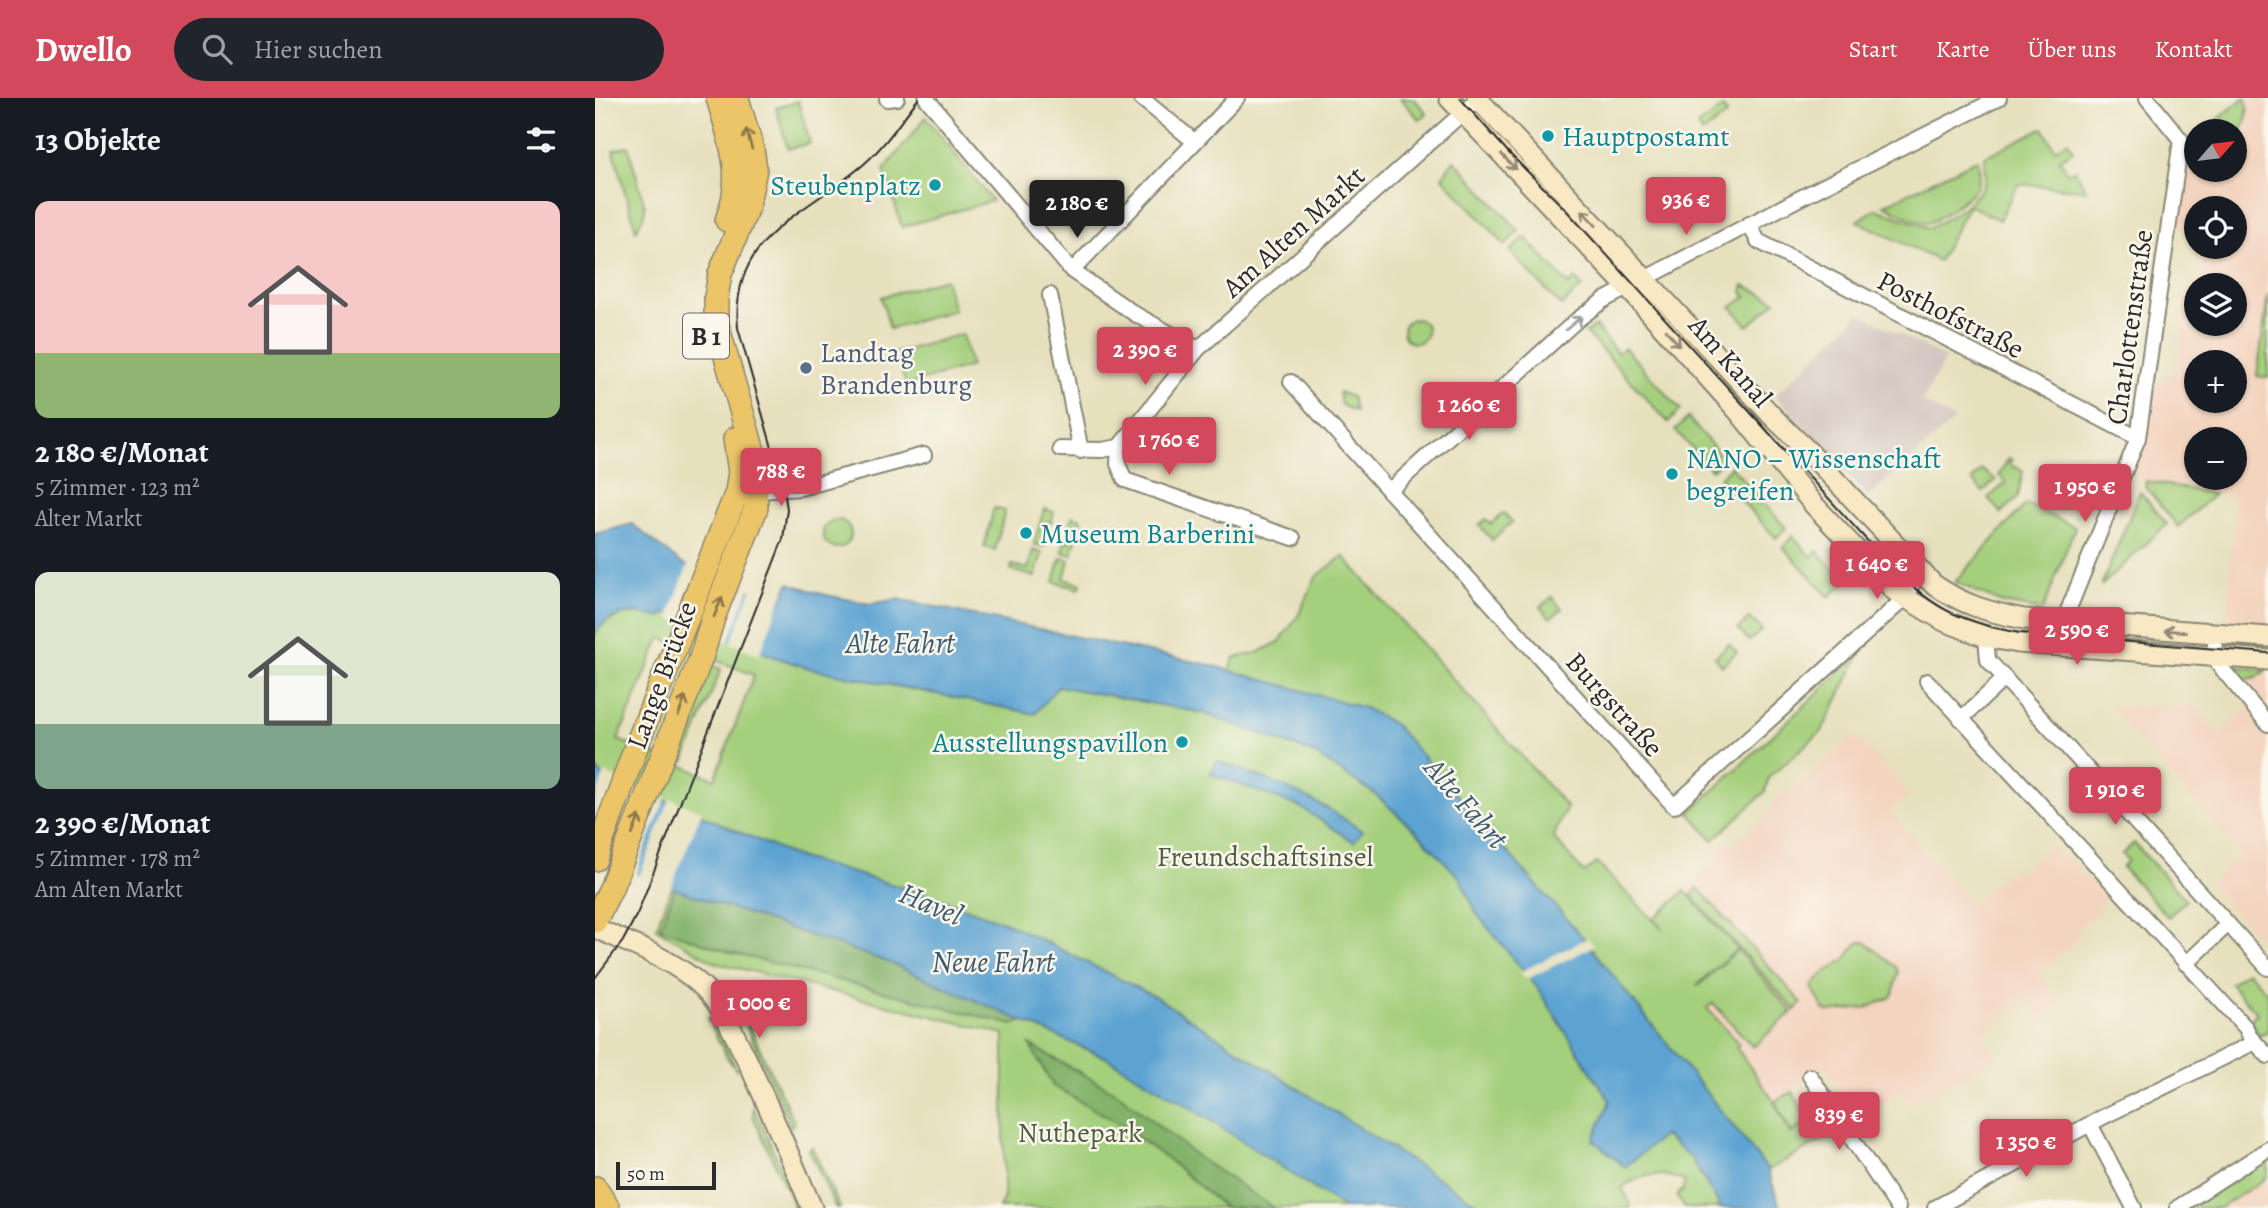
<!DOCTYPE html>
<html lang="de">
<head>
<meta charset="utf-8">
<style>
  :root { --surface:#171b24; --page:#20242c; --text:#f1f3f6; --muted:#9ea1a6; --accent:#d1495b }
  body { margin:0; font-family:Alegreya,serif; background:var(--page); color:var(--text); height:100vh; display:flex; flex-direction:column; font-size:26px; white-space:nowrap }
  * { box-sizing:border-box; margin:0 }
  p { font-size:23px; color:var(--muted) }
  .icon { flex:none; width:38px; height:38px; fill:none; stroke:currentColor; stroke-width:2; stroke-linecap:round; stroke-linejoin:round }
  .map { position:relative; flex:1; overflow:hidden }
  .details { display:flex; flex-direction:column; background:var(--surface); width:595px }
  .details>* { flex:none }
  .needle { width:46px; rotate:62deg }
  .tools { position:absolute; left:1589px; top:21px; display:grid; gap:14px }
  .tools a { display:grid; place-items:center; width:63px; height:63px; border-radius:50%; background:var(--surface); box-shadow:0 2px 5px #0004; font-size:35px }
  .scale { position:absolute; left:21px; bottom:18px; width:100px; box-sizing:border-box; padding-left:7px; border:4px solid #2b2b2b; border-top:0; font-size:19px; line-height:24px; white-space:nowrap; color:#2b2b2b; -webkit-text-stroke:5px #fbf7ec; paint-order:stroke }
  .price { position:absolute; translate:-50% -60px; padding:0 16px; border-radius:7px; background:var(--accent); color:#fff; font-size:23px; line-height:46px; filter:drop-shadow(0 2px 4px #0008) }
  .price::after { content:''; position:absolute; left:50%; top:42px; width:21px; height:16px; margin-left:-10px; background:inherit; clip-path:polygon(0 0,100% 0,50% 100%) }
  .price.active { background:#222; color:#fff }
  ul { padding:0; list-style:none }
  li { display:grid; align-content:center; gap:14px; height:371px; padding:0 35px }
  li span { display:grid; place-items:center; height:217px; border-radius:14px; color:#555 }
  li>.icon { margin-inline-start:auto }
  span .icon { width:126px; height:126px; fill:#fffc; stroke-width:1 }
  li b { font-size:30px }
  h2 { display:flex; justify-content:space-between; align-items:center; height:84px; padding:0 35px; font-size:30px }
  header { display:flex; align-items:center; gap:42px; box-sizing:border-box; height:98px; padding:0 35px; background:var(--accent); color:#fff }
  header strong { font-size:33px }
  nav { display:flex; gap:38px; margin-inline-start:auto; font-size:24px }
  .search { width:490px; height:63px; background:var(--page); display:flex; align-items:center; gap:18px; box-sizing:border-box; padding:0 24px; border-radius:38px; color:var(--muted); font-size:26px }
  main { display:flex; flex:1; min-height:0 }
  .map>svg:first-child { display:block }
  .built { fill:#f3d4bf; fill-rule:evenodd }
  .industrial { fill:#cfc0bb }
  .green { fill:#a4cf7b; stroke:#687d53; stroke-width:2; fill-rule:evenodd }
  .forest { fill:#83b26b; stroke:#576e4b; stroke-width:2 }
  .water { fill:#5ba3d2; stroke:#43677e; stroke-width:2 }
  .pier { fill:#e6e0bd }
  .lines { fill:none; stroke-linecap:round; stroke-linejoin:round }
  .street-casing { stroke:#888674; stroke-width:18 }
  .secondary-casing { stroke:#888674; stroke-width:23 }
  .primary-casing { stroke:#888674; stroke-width:26 }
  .street { stroke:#fff; stroke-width:14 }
  .secondary { stroke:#f8e8c3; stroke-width:19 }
  .primary { stroke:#edc569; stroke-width:23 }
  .tram { stroke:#2b2b2b; stroke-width:2 }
  .oneway { stroke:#8c784a }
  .oneway2 { stroke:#928a77 }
  .oneway3 { stroke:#a0a0a0 }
  .culture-dot { fill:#0f9aa8; stroke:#fbf7ec; stroke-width:2.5 }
  .service-dot { fill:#5c6f8a; stroke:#fbf7ec; stroke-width:2.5 }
  .labels { text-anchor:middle; stroke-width:5; stroke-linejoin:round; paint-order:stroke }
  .shield { fill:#fbf7ec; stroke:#696865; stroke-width:2 }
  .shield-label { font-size:26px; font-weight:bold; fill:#2b2b2b }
  .culture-label { font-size:28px; fill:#0d838f; stroke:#fbf7ec; text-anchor:start }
  .street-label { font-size:28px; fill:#2b2b2b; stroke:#fbf7ec }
  .service-label { font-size:28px; fill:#4e5e75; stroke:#fbf7ec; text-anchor:start }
  .park-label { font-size:28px; fill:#4f5c43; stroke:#fbf7ec }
  .water-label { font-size:30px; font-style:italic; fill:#3e5b6e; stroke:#fbf7ec }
</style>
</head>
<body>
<header>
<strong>Dwello</strong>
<div class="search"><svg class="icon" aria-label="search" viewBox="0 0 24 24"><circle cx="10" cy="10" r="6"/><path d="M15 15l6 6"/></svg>Hier suchen</div>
<nav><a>Start</a><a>Karte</a><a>Über uns</a><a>Kontakt</a></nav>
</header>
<main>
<section class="details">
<h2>13 Objekte<svg class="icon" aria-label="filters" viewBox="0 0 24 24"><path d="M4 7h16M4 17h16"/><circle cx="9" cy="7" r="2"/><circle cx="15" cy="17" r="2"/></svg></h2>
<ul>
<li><span style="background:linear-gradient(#f6c9c9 70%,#8fb573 0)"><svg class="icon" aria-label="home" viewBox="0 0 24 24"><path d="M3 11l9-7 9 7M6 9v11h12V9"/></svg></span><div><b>2 180 €/Monat</b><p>5 Zimmer · 123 m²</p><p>Alter Markt</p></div></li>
<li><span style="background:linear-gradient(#dfe7d0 70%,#7fa58c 0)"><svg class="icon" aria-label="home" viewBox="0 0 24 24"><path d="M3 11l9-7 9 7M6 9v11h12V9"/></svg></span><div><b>2 390 €/Monat</b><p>5 Zimmer · 178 m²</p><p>Am Alten Markt</p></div></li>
</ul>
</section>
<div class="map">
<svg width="1673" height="1110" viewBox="0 0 1673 1110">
  <rect width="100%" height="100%" fill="#fbf7ec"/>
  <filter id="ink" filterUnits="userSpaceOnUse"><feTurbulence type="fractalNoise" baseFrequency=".0143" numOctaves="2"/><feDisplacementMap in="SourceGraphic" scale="14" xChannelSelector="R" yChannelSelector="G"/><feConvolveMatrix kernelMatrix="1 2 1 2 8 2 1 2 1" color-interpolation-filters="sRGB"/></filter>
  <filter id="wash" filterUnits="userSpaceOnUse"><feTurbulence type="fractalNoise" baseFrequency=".00686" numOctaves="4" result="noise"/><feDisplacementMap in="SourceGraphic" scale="28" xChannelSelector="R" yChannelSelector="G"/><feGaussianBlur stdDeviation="1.57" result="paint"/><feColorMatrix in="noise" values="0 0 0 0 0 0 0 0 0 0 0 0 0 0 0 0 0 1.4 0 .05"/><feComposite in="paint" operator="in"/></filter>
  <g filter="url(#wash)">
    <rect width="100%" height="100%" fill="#e6e0bd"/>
    <path class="built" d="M1649 0H1673V530L1632 527 1639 400 1534 378 1552 333 1559 291 1582 270 1594 182 1606 183 1612 149H1640V110H1601V134L1580 130 1596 43 1601 39V72H1640V33H1608ZM1601 187H1640V226H1601ZM1601 264H1640V303H1601ZM1601 341H1640V380H1601Z
      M1632 567 1673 572V851L1614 786 1646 756 1515 609 1600 607 1622 635 1653 612Z
      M1260 637 1314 696 1295 714 1377 805 1420 770 1425 775 1456 747 1466 758 1470 756 1483 770 1481 772 1484 776 1488 779 1490 777 1511 801 1503 809 1505 812 1482 833 1486 838 1444 877 1458 893 1455 896 1463 906 1444 923 1431 898 1387 937 1402 960 1316 1008 1307 993 1265 1021 1230 969 1197 987 1219 1023 1195 1036 1178 1002 1141 948 1143 946 1112 910 1118 905 1101 886 1110 878 1057 820 1124 760 1119 754 1133 742 1138 747 1180 708 1177 704 1191 693 1195 696Z
      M1673 1078V1110H1625L1667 1083Z"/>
    <path class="industrial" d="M1262 214 1351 260 1327 303 1360 322 1273 398 1180 297 1257 223Z"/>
    <path class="green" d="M805 0H818L832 15 825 22Z
      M1649 0H1651C1655 16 1651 29 1640 42V33H1608Z
      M203 3 215 45 193 51 181 10Z
      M1128 10 1133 16 1107 35 1103 27Z
      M331 19 397 103 307 129 289 72Z
      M1448 30 1460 51 1473 43 1478 53 1465 61 1472 75 1480 72 1491 92 1423 86 1404 122 1374 107 1344 163 1262 123 1281 111 1334 130C1351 122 1386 101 1390 81 1391 74 1389 66 1389 59Z
      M33 48 50 108 49 117 41 132 18 52Z
      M1383 61C1384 71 1386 79 1382 88 1378 96 1344 122 1335 124 1320 126 1301 113 1289 107Z
      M859 62 924 133 910 147 847 79Z
      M930 139 974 187 980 181 987 189 966 208 915 153Z
      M350 181 359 212 295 231 286 199Z
      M1149 187 1181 203 1153 228 1136 209 1151 199 1147 193Z
      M1673 197V280L1662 278Z
      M808 233a12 12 0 1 1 24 0a12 12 0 1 1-24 0Z
      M1000 228 1022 255 1030 250 1086 312 1073 324 991 235Z
      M367 236 376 268 311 287 301 255Z
      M744 294 757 299 760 313 746 307Z
      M1093 320 1129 361 1117 372 1080 332Z
      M1414 360 1417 362 1414 366 1428 373 1423 399 1406 415 1393 400 1411 385 1404 377Z
      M1136 368 1191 430 1181 440 1125 380Z
      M1387 372 1401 382 1388 394 1377 382Z
      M1551 383 1619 396 1583 429 1550 388Z
      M1545 394 1572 426 1506 488Z
      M1431 406 1480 429 1448 512 1407 505 1360 484Z
      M399 410 410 413 400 452 389 449Z
      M449 411 459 414 456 424 452 423 448 437 452 438 449 449 439 446Z
      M909 415 917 424 897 442 884 427 891 421 896 426Z
      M477 418 486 421 477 457 467 454 470 443 474 444 478 431 474 429Z
      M228 436a14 14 0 1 1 28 0a14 14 0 1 1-28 0Z
      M1198 438 1216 459 1222 453 1250 485 1234 499 1188 449Z
      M438 452 447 455 440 479 416 472 417 467 433 471Z
      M748 458 972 709 958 739 989 775 1002 765 1068 832 1059 821 1090 793 1142 851 1102 887 1103 888 1143 852 1197 914 1158 949 1118 905 1112 910 1144 946 1141 949 1178 1002 1195 1036 1219 1023 1231 1041 1173 1072 984 835 799 626 635 573 639 560 662 555 684 544 703 518 721 479Z
      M466 460 474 462 469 481 486 486 484 491 459 484Z
      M957 499 967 511 955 520 945 509Z
      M32 515H50L66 520 68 515 183 560 217 571 440 616 462 588 608 615 718 655 780 696 821 733 865 780 882 816 941 888 1015 1003 1068 1037 1096 1060 1126 1110H1090L1082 1099 1085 1093 1087 1094 1090 1083C1064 1073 1050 1075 1027 1089L1036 1107 1035 1110H889L559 898 414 826 340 799 199 758 106 717 8 678 0 670V537L8 525ZM65 540 159 577 120 681 23 642Z
      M1155 520 1167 532 1154 543 1143 531Z
      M1134 546 1142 554 1127 568 1120 559Z
      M1265 556 1227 633 1174 679 1170 694 1118 742 1094 715Z
      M113 565 126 571 89 664 76 659Z
      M1632 567 1671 572 1661 580 1647 583 1673 615V619Z
      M1539 745 1591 802 1573 819 1527 769 1533 763 1527 756Z
      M77 789 293 864 512 960 609 1018 749 1110H404L409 1099V936L119 864 61 830Z
      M1103 790 1207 905 1200 912 1096 797Z
      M1265 844H1270L1301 869 1303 874 1298 896 1295 900 1271 910 1234 914 1229 912 1217 889C1225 874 1237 872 1249 862 1256 856 1257 848 1265 844Z
      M1652 873 1673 895V933L1664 937 1655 922 1662 915 1635 886Z
      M115 919 124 933 142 973 131 958 113 921Z
      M150 926 154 927 199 1024 196 1029Z
      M1198 994 1214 1024 1196 1034 1180 1003Z
      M158 1008 205 1110H200L158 1018Z
      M217 1049 245 1110H241L214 1051Z
      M1670 1061 1673 1065V1078L1667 1083 1625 1110H1595Z"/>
    <path class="forest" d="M80 791 293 864 428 923 418 927 137 855 65 830Z
      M435 947 524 996 605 1061 679 1110H630L575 1063 518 1022 458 988Z"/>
    <path class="water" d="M37 426 86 465 185 505 194 485 227 496 275 506 303 501 615 567 770 610 799 626 984 835 1173 1072 1185 1110H1126L1096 1060 1069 1037 1030 1069 998 1042 1015 1003 941 888 882 816 865 780 821 733 780 696 718 655 608 615 463 588 440 616 217 571 183 560 68 515 66 520C43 512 13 513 0 537V436Z
      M621 663C674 681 722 700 767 733L759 744 705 709 616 676Z
      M0 670 8 678 106 717 199 758 340 799 414 826 559 898 889 1110H749L609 1018 512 960 293 864 80 791 0 758Z"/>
    <path class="pier" d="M94 464 155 489 133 544 73 520Z
      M194 481 164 557 136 545 157 490 183 501 190 483Z
      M10 675 71 699 40 778 0 762V701Z
      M75 701 107 713 75 792 44 779Z
      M993 840 999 848 932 881 925 874Z"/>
  </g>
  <g filter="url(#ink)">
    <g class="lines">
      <defs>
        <path id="street" d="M331 0 477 173 540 216 603 251
          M546 0 600 44
          M292 1 302 0
          M1154 126 1163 143 1543 340
          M477 173 642 0
          M455 197 486 353
          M696 284 1079 708 1309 501 1325 473
          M465 351 507 352 524 349
          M794 393 982 222 1009 202 1207 99 1404 0
          M153 394 205 390 329 357
          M698 440 530 382 523 366 524 349 603 251 883 1
          M1621 536 1619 558 1623 566 1673 626
          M1391 539 1393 562 1673 870
          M1465 547 1468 525 1543 340 1586 42 1552 0
          M1332 583 1651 930 1655 939 1673 958
          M1366 621 1410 580
          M1591 866 1633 826
          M1215 978 1303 1110
          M1495 1026 1539 1110
          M1340 1110 1506 1020 1660 944
          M1582 1110 1673 1051"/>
        <path id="secondary" d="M854 0 1032 189 1143 313 1219 407 1301 494 1349 523 1391 539 1423 545 1673 562
          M882 0 1180 321 1211 351 1338 486C1368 507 1393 514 1429 521L1673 539
          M0 830C36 846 79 862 108 889 129 909 139 937 152 962 175 1011 196 1061 217 1110"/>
        <path id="primary" d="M123 0C136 44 150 78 132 122
          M0 761 41 649 142 394 145 374 140 341
          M0 823 16 790 107 557 118 520 161 410 160 361 121 223V199L125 176 152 110 160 71 157 51 142 0
          M0 1090 13 1110"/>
      </defs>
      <use href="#street" class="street-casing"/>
      <use href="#secondary" class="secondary-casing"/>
      <use href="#primary" class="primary-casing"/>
      <use href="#street" class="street"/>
      <use href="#secondary" class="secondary"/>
      <use href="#primary" class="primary"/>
      <path class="tram" d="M865 0 914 55 970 111 1288 460C1334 508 1358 522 1424 535L1673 555
        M0 880 28 843 43 814 188 441 192 411 189 392 143 230C135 137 210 117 269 66 291 47 306 22 324 0"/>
    </g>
    <defs><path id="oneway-shaft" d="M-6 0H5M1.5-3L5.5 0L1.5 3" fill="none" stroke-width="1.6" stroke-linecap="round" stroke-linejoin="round" transform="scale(1.75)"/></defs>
    <g class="oneway">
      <use href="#oneway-shaft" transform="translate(154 41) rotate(-106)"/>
      <use href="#oneway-shaft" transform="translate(123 509) rotate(-68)"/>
      <use href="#oneway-shaft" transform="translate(87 608) rotate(-69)"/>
      <use href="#oneway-shaft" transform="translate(41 727) rotate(-69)"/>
    </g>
    <g class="oneway2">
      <use href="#oneway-shaft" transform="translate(914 64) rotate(46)"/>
      <use href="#oneway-shaft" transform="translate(994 120) rotate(-133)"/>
      <use href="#oneway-shaft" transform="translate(1078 240) rotate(48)"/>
      <use href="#oneway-shaft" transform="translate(1580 533) rotate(-176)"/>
    </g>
    <use class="oneway3" href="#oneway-shaft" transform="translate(979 225) rotate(-40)"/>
  </g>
  <g class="culture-dot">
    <circle cx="953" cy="38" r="7"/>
    <circle cx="340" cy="87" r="7"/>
    <circle cx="1077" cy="376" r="7"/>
    <circle cx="431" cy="435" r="7"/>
    <circle cx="587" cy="644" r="7"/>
  </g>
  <circle class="service-dot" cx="211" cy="270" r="7"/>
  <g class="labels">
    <rect class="shield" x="88" y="215.5" width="46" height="45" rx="5"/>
    <g class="shield-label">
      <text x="111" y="247">B 1</text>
    </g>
    <g class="culture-label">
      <text x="967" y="48">Hauptpostamt</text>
      <text x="326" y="97" text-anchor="end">Steubenplatz</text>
      <text x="1091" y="370">NANO – Wissenschaft<tspan x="1091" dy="32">begreifen</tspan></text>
      <text x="445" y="445">Museum Barberini</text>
      <text x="573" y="654" text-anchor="end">Ausstellungspavillon</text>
    </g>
    <g class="street-label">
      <text transform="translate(698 133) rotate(-42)" y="10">Am Alten Markt</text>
      <text transform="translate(1356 216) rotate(27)" y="10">Posthofstraße</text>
      <text transform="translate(1534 229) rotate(-82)" y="10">Charlottenstraße</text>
      <text transform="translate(1136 263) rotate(49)" y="10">Am Kanal</text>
      <text transform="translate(66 577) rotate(-70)" y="10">Lange Brücke</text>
      <text transform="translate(1020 606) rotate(48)" y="10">Burgstraße</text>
    </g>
    <g class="service-label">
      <text x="225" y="264">Landtag<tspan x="225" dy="32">Brandenburg</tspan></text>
    </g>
    <g class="park-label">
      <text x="670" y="768">Freundschaftsinsel</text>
      <text x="485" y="1044">Nuthepark</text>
    </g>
    <g class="water-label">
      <text x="305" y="555">Alte Fahrt</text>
      <text transform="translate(871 705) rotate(49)" y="10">Alte Fahrt</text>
      <text transform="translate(336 806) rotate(23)" y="10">Havel</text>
      <text x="398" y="874">Neue Fahrt</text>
    </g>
  </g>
</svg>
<div class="tools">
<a><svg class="needle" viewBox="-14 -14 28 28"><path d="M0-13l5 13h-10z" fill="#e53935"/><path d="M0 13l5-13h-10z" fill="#9ea1a6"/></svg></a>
<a><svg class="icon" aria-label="locate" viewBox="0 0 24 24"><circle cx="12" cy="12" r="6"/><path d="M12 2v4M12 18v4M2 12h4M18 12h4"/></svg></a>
<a><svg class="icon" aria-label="layers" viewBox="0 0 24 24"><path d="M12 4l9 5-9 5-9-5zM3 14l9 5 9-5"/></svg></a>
<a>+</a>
<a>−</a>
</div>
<div class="scale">50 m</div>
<b class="price" style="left:1091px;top:139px">936 €</b>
<b class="price active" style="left:482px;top:142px">2 180 €</b>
<b class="price" style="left:550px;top:289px">2 390 €</b>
<b class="price" style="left:874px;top:344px">1 260 €</b>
<b class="price" style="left:574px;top:379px">1 760 €</b>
<b class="price" style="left:186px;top:410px">788 €</b>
<b class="price" style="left:1490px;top:426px">1 950 €</b>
<b class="price" style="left:1282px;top:503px">1 640 €</b>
<b class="price" style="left:1482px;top:569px">2 590 €</b>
<b class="price" style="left:1520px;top:729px">1 910 €</b>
<b class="price" style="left:164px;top:942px">1 000 €</b>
<b class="price" style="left:1244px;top:1054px">839 €</b>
<b class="price" style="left:1431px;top:1081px">1 350 €</b>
</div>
</main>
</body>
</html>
